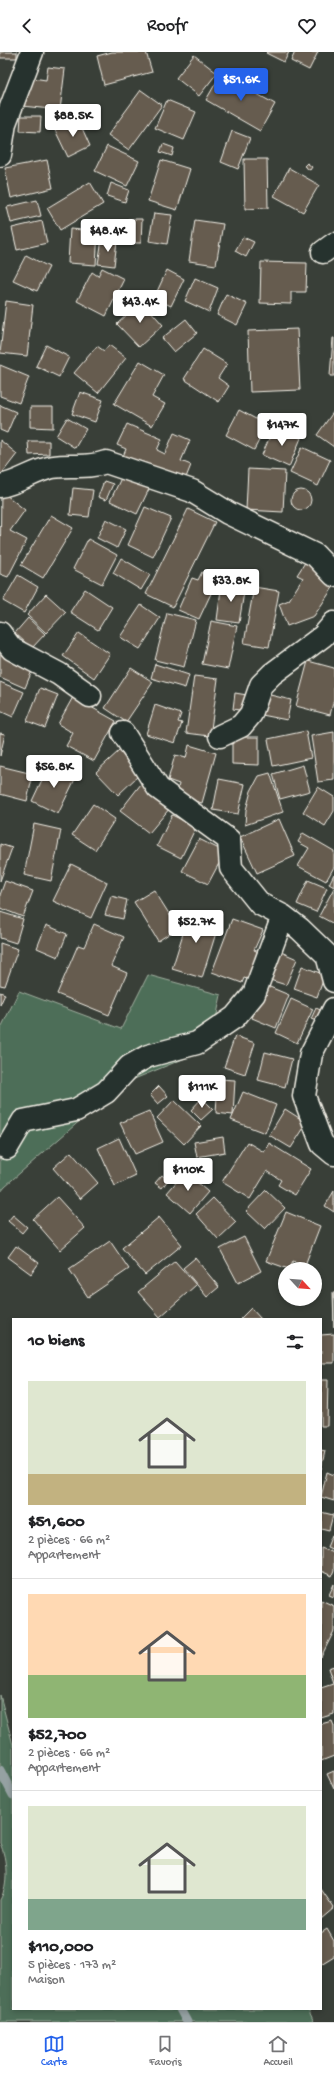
<!DOCTYPE html>
<html lang="fr">
<head>
<meta charset="utf-8">
<style>
  :root { --surface:#fff; --page:#f2f2f2; --text:#202124; --muted:#757577; --line:#e0e0e0; --accent:#2563eb }
  body { margin:0; font-family:"Gochi Hand",sans-serif; background:var(--page); color:var(--text); height:100vh; display:flex; flex-direction:column; font-size:15px; white-space:nowrap }
  * { box-sizing:border-box; margin:0 }
  p { font-size:13px; color:var(--muted) }
  .icon { flex:none; width:22px; height:22px; fill:none; stroke:currentColor; stroke-width:2; stroke-linecap:round; stroke-linejoin:round }
  .map { position:relative; flex:1; overflow:hidden }
  .drawer { position:absolute; left:12px; top:1266px; width:310px; height:692px; display:flex; flex-direction:column; background:var(--surface); border-radius:0px; box-shadow:0 2px 6px #0003 }
  .drawer>* { flex:none }
  .needle { width:26px; rotate:116deg }
  .fabs { position:absolute; left:278px; top:1210px; display:grid; gap:8px }
  .fabs a { display:grid; place-items:center; width:44px; height:44px; border-radius:50%; background:var(--surface); box-shadow:0 2px 6px #0003; font-size:20px }
  .price { position:absolute; translate:-50% -34px; padding:0 9px; border-radius:4px; background:#fff; color:#222; font-size:13px; line-height:26px; filter:drop-shadow(0 1px 2px #0008) }
  .price::after { content:''; position:absolute; left:50%; top:24px; width:12px; height:9px; margin-left:-6px; background:inherit; clip-path:polygon(0 0,100% 0,50% 100%) }
  .price.active { background:var(--accent); color:#fff }
  ul { padding:0; list-style:none }
  li { display:grid; align-content:center; gap:8px; height:212px; padding:0 16px }
  li+li { border-top:1px solid var(--line) }
  li span { display:grid; place-items:center; height:124px; border-radius:0px; color:#555 }
  li>.icon { margin-inline-start:auto }
  span .icon { width:72px; height:72px; fill:#fffc; stroke-width:1 }
  li b { font-size:17px }
  h2 { display:flex; justify-content:space-between; align-items:center; height:48px; padding:0 16px; font-size:17px }
  header { display:flex; justify-content:space-between; align-items:center; height:52px; padding:0 16px; background:var(--surface); font-size:18px; font-weight:600 }
  .dock { display:flex; justify-content:space-around; align-items:center; height:56px; border-top:1px solid var(--line); background:var(--surface); font-size:11px; color:var(--muted) }
  .dock a { display:grid; justify-items:center; gap:2px }
  .dock .active { color:var(--accent) }
  .map>svg:first-child { display:block }
  .green { fill:#4e6e58; stroke:#a1b0a0 }
  .lines { fill:none; stroke-linecap:round; stroke-linejoin:round }
  .stream { stroke:#95a1a2; stroke-width:9 }
  .building { fill:#665c50; stroke:#f4f1e8 }
  .street-casing { stroke:#f4f1e8; stroke-width:25 }
  .street { stroke:#26332d; stroke-width:22 }
</style>
</head>
<body>
<header><svg class="icon" aria-label="back" viewBox="0 0 24 24"><path d="M15 5l-7 7 7 7"/></svg>Roofr<svg class="icon" aria-label="heart" viewBox="0 0 24 24"><path d="M12 20l-8-8c-3-5 5-10 8-4 3-6 11-1 8 4z"/></svg></header>
<div class="map">
<svg width="334" height="1970" viewBox="0 0 334 1970">
  <rect width="100%" height="100%" fill="#393f38"/>
  <filter id="ink" filterUnits="userSpaceOnUse"><feTurbulence type="fractalNoise" baseFrequency=".025" numOctaves="2"/><feDisplacementMap in="SourceGraphic" scale="8" xChannelSelector="R" yChannelSelector="G"/><feConvolveMatrix kernelMatrix="1 2 1 2 8 2 1 2 1" color-interpolation-filters="sRGB"/></filter>
  <g filter="url(#ink)">
    <path class="green" d="M148 923 221 943 210 996 122 1032 5 1134 0 1140V978L19 939 121 977Z
      M0 1643 13 1693V1957H308L314 1970H0V1848C9 1832 7 1807 0 1791Z"/>
    <g class="lines">
      <path class="stream" d="M0 1718 13 1743
        M180 1957 187 1970"/>
    </g>
    <path class="building" d="M0 0H17V6H0Z
      M112 0H146L152 20 104 33 97 4Z
      M267 0H289L284 10 266 1Z
      M295 0H318L309 18 291 9Z
      M194 3 217 21 199 44 176 26Z
      M48 15 65 17 60 58 22 54 26 25 46 28Z
      M221 22 275 52 260 79 206 48Z
      M141 38 162 53 129 98 108 83Z
      M167 48 196 60 184 88 155 76Z
      M21 64H41L40 80 20 79Z
      M78 67 90 94 68 105 55 78Z
      M232 79 250 86 238 117 221 110Z
      M163 92 174 96 172 104 160 100Z
      M107 94 139 109 127 134 95 119Z
      M244 107H267L268 156 245 157Z
      M47 108 53 136 11 146 5 116Z
      M161 108 190 117 177 158 148 149Z
      M307 111 312 115 310 118 304 114Z
      M289 116 319 133 303 160 274 144Z
      M90 130 103 152 60 178 47 156Z
      M111 131 129 138 125 150 107 144Z
      M37 148 41 164 11 171 7 155Z
      M154 161 172 163 167 192 149 189Z
      M128 167H142L141 191H127Z
      M195 168 223 172 216 213 189 209Z
      M42 169 47 191 17 198 12 176Z
      M70 177 98 179 96 213 68 211Z
      M243 185 254 190 246 205 235 199Z
      M102 187 117 189 114 214 98 212Z
      M26 203 49 215 37 239 13 228Z
      M261 210 307 211 306 240H291V252L260 251Z
      M102 216 124 227 106 264 77 249 92 220 98 224Z
      M167 218 184 227 171 254 154 246Z
      M195 226 218 236 209 260 185 249Z
      M226 242 247 252 237 273 217 263Z
      M6 249 33 253 27 304 0 301Z
      M142 249 163 273 139 295 117 272Z
      M186 267 197 281 174 300 162 286Z
      M297 277 300 338 250 340 248 279Z
      M333 286H334V324H330Z
      M46 293 69 305 59 325 36 314Z
      M109 293 126 306 98 341 74 321 97 294 104 299Z
      M203 297 227 312 218 326 229 334 219 350 184 327Z
      M140 309 164 323 152 345 165 352 152 374 114 352Z
      M0 313 29 325 19 351 0 344Z
      M80 340 103 348 95 370 72 362Z
      M0 353 16 360 7 381 0 378Z
      M30 355H53V376L30 375Z
      M239 358 267 373 254 398 226 383Z
      M334 359V395L317 383Z
      M67 366 86 377 75 396 56 384Z
      M127 372 162 387 157 398 165 402 174 381 190 388 181 409 191 413 183 433 122 407 126 397 117 393Z
      M274 375 301 386 289 415 262 403Z
      M0 388 17 402 0 424Z
      M28 389H49V402L29 403Z
      M302 395 330 408 318 434 290 421Z
      M248 417 285 419 283 460 246 458Z
      M122 424 149 437 137 462 110 449Z
      M104 429 113 432 106 448 98 445Z
      M73 436 93 438 89 465 70 463Z
      M291 448a10 10 0 1 1 20 0a10 10 0 1 1-20 0Z
      M1 439 25 458 10 479 27 488 8 525 0 522Z
      M145 455 171 466 153 505 128 493Z
      M188 457 215 470 173 555 146 542Z
      M51 463 73 476 43 526 21 513Z
      M106 467 126 477 117 496 97 486Z
      M88 487 117 503 102 532 73 517Z
      M121 506 150 523 141 538 113 521Z
      M306 509 334 534 314 564 287 574 279 552 289 548 303 526 297 523Z
      M202 520 211 525 208 532 214 535 199 567 178 558 192 526 198 528Z
      M18 523 38 535 24 561 3 549Z
      M222 530 245 534 239 571 217 568Z
      M254 535 279 539 269 595 244 591Z
      M85 537 112 555 98 578 70 560Z
      M46 542 66 560 46 581 27 563Z
      M141 553 160 566 140 597 120 585Z
      M167 561 196 568 184 615 155 608Z
      M28 566 45 582 32 596 24 598 28 593 15 581Z
      M211 569 237 574 228 617 202 612Z
      M79 581 110 602 94 626 63 604Z
      M0 600 34 614 25 636 0 625Z
      M308 609 334 616V647L330 663 296 654Z
      M155 612 189 623 185 636 151 626Z
      M131 616 153 630 126 670 105 656Z
      M194 624 218 627 210 684 186 681Z
      M0 630 24 640 13 665 0 659Z
      M40 636 58 643 45 676 27 669Z
      M235 641 247 643 245 659 233 657Z
      M266 642 291 648 287 668 262 663Z
      M73 645 116 669 94 709 66 694 73 681 58 672Z
      M155 653 181 662 178 670 182 671 175 691 146 682Z
      M306 679 311 706 273 714 268 687Z
      M334 680V728L318 730 311 684Z
      M0 681 5 682 0 704Z
      M232 685H259V713L232 712Z
      M189 693 216 701 202 751 176 744 179 732 168 728 175 703 186 706Z
      M119 699 140 722 118 743 96 720Z
      M49 713 76 725 58 762 32 749Z
      M303 713 310 739 280 747 273 722Z
      M0 714 33 722 27 749 0 742Z
      M270 721 283 760 245 773 246 758 251 739 259 724Z
      M219 727 245 732 238 762 213 758Z
      M141 732 170 756 149 781 120 759Z
      M318 735 334 745V759L325 774 303 760Z
      M93 752 115 767 95 798 72 783Z
      M172 763 196 775 181 806 157 794Z
      M279 767 295 804 257 821 240 785Z
      M34 772 61 778 51 829 24 823Z
      M303 781 334 799V815L326 829 298 814 309 796 298 790Z
      M199 787 225 800 208 832 182 819Z
      M0 792 12 796 0 829Z
      M71 812 107 830 91 866 53 849Z
      M334 822V835L329 832Z
      M308 828 327 836 316 860 297 852Z
      M5 829 33 839 23 865 0 856V843Z
      M334 836V872L319 864Z
      M154 838 178 876 158 889 134 850Z
      M111 844 127 848 123 867 105 863Z
      M190 859 220 868 202 926 172 917Z
      M0 860 23 867 16 891 0 886Z
      M232 867 263 878 254 898 261 901 250 928 244 926 242 931 212 920Z
      M94 872 124 885 111 914 127 921 109 963 57 942 78 893 84 895Z
      M46 873 67 882 58 905 37 896Z
      M0 891 18 897 5 934 0 933Z
      M281 900 297 907 286 933 270 928Z
      M302 914 325 923 317 945 294 937Z
      M265 933 289 943 276 976 252 966Z
      M0 940 5 942 0 953Z
      M291 947 313 957 297 991 276 981Z
      M316 956 325 960 321 971 311 967Z
      M235 984 255 991 245 1022 224 1015Z
      M265 1000 292 1007 285 1035 258 1028Z
      M218 1027 235 1028 233 1063 216 1061Z
      M159 1034 168 1044 158 1052 150 1043Z
      M243 1040 276 1053 265 1081 231 1068Z
      M202 1046 213 1057 201 1068 191 1058Z
      M174 1048 201 1074 184 1092 157 1066Z
      M285 1057 307 1071 291 1096 269 1083Z
      M149 1059 163 1090 135 1102 120 1071Z
      M223 1085 225 1100 197 1105 194 1090Z
      M119 1086 136 1124 115 1134 98 1096Z
      M247 1090 264 1100 269 1091 311 1117 295 1143 278 1133 281 1128 267 1119 250 1147 222 1130Z
      M71 1100 98 1131 80 1147 53 1116Z
      M185 1120 208 1140 190 1161 167 1141Z
      M162 1123 168 1128 162 1136 155 1131Z
      M266 1138 285 1156 265 1177 246 1159Z
      M334 1139V1160L325 1154Z
      M57 1145 85 1176 60 1198 33 1167Z
      M213 1146 236 1170 218 1187 196 1162Z
      M286 1160 320 1174 305 1213 293 1209 289 1217 266 1209Z
      M13 1163 27 1175 22 1181 8 1169Z
      M159 1165 182 1193 145 1223 122 1196Z
      M244 1185 261 1219 238 1231 220 1197Z
      M110 1189 129 1217 88 1245 69 1217Z
      M16 1194 39 1211 31 1222 8 1205Z
      M195 1206 219 1235 207 1245 183 1216Z
      M175 1209 196 1233 160 1265 138 1240Z
      M333 1240H334V1275Z
      M251 1256 261 1267H240Z
      M334 1282V1311H321V1283Z
      M321 1328H328L327 1374H321Z
      M321 1398 325 1399 321 1417Z
      M327 1420 334 1423V1449L321 1445Z
      M321 1460 333 1463 329 1478 321 1476Z
      M332 1483H334V1498L327 1495Z
      M321 1496 334 1501V1519L332 1524 321 1519Z
      M334 1532V1545L329 1543Z
      M321 1548 334 1554V1579L321 1605Z
      M334 1614V1662L321 1666V1635L333 1631 328 1616Z
      M332 1669 334 1674V1704L321 1709V1672Z
      M334 1719V1737L327 1722Z
      M321 1837 334 1856 321 1867Z
      M327 1877 334 1889V1904L321 1912V1881Z"/>
    <g class="lines">
      <defs>
        <path id="street" d="M0 103 5 71 32 0
          M323 200 334 192
          M0 434C19 431 35 418 53 415 72 412 86 417 106 410L192 439 228 461 315 503 334 523
          M0 581 12 597 59 622 90 644
          M123 681 158 736 229 788 231 816 260 852 283 864 300 877 327 903 334 929
          M220 684 241 674 251 662 261 633 272 622 323 584 334 571
          M334 957 311 1002 304 1044 322 1092 334 1102
          M7 1096 23 1069 76 1058 106 1040 130 1014 148 1004 197 991 235 965 254 942 283 864"/>
      </defs>
      <use href="#street" class="street-casing"/>
      <use href="#street" class="street"/>
    </g>
  </g>
</svg>
<div class="fabs">
<a><svg class="needle" viewBox="-14 -14 28 28"><path d="M0-13l5 13h-10z" fill="#e53935"/><path d="M0 13l5-13h-10z" fill="#757577"/></svg></a>
</div>
<b class="price active" style="left:241px;top:50px">$51.6K</b>
<b class="price" style="left:73px;top:86px">$88.5K</b>
<b class="price" style="left:108px;top:201px">$48.4K</b>
<b class="price" style="left:140px;top:272px">$43.4K</b>
<b class="price" style="left:282px;top:395px">$147K</b>
<b class="price" style="left:231px;top:551px">$33.8K</b>
<b class="price" style="left:54px;top:737px">$56.8K</b>
<b class="price" style="left:196px;top:892px">$52.7K</b>
<b class="price" style="left:202px;top:1057px">$111K</b>
<b class="price" style="left:188px;top:1140px">$110K</b>
<section class="drawer">
<h2>10 biens<svg class="icon" aria-label="filters" viewBox="0 0 24 24"><path d="M4 7h16M4 17h16"/><circle cx="9" cy="7" r="2"/><circle cx="15" cy="17" r="2"/></svg></h2>
<ul>
<li><span style="background:linear-gradient(#dfe7d0 75%,#c2b280 0)"><svg class="icon" aria-label="home" viewBox="0 0 24 24"><path d="M3 11l9-7 9 7M6 9v11h12V9"/></svg></span><div><b>$51,600</b><p>2 pièces · 66 m²</p><p>Appartement</p></div></li>
<li><span style="background:linear-gradient(#ffd9b3 65%,#8fb573 0)"><svg class="icon" aria-label="home" viewBox="0 0 24 24"><path d="M3 11l9-7 9 7M6 9v11h12V9"/></svg></span><div><b>$52,700</b><p>2 pièces · 66 m²</p><p>Appartement</p></div></li>
<li><span style="background:linear-gradient(#dfe7d0 75%,#7fa58c 0)"><svg class="icon" aria-label="home" viewBox="0 0 24 24"><path d="M3 11l9-7 9 7M6 9v11h12V9"/></svg></span><div><b>$110,000</b><p>5 pièces · 173 m²</p><p>Maison</p></div></li>
</ul>
</section>
</div>
<nav class="dock">
<a class="active"><svg class="icon" aria-label="map" viewBox="0 0 24 24"><path d="M3 6l6-2 6 2 6-2v14l-6 2-6-2-6 2zM9 4v14M15 6v14"/></svg>Carte</a>
<a><svg class="icon" aria-label="saved" viewBox="0 0 24 24"><path d="M7 4h10v16l-5-4-5 4z"/></svg>Favoris</a>
<a><svg class="icon" aria-label="home" viewBox="0 0 24 24"><path d="M3 11l9-7 9 7M6 9v11h12V9"/></svg>Accueil</a>
</nav>
</body>
</html>
